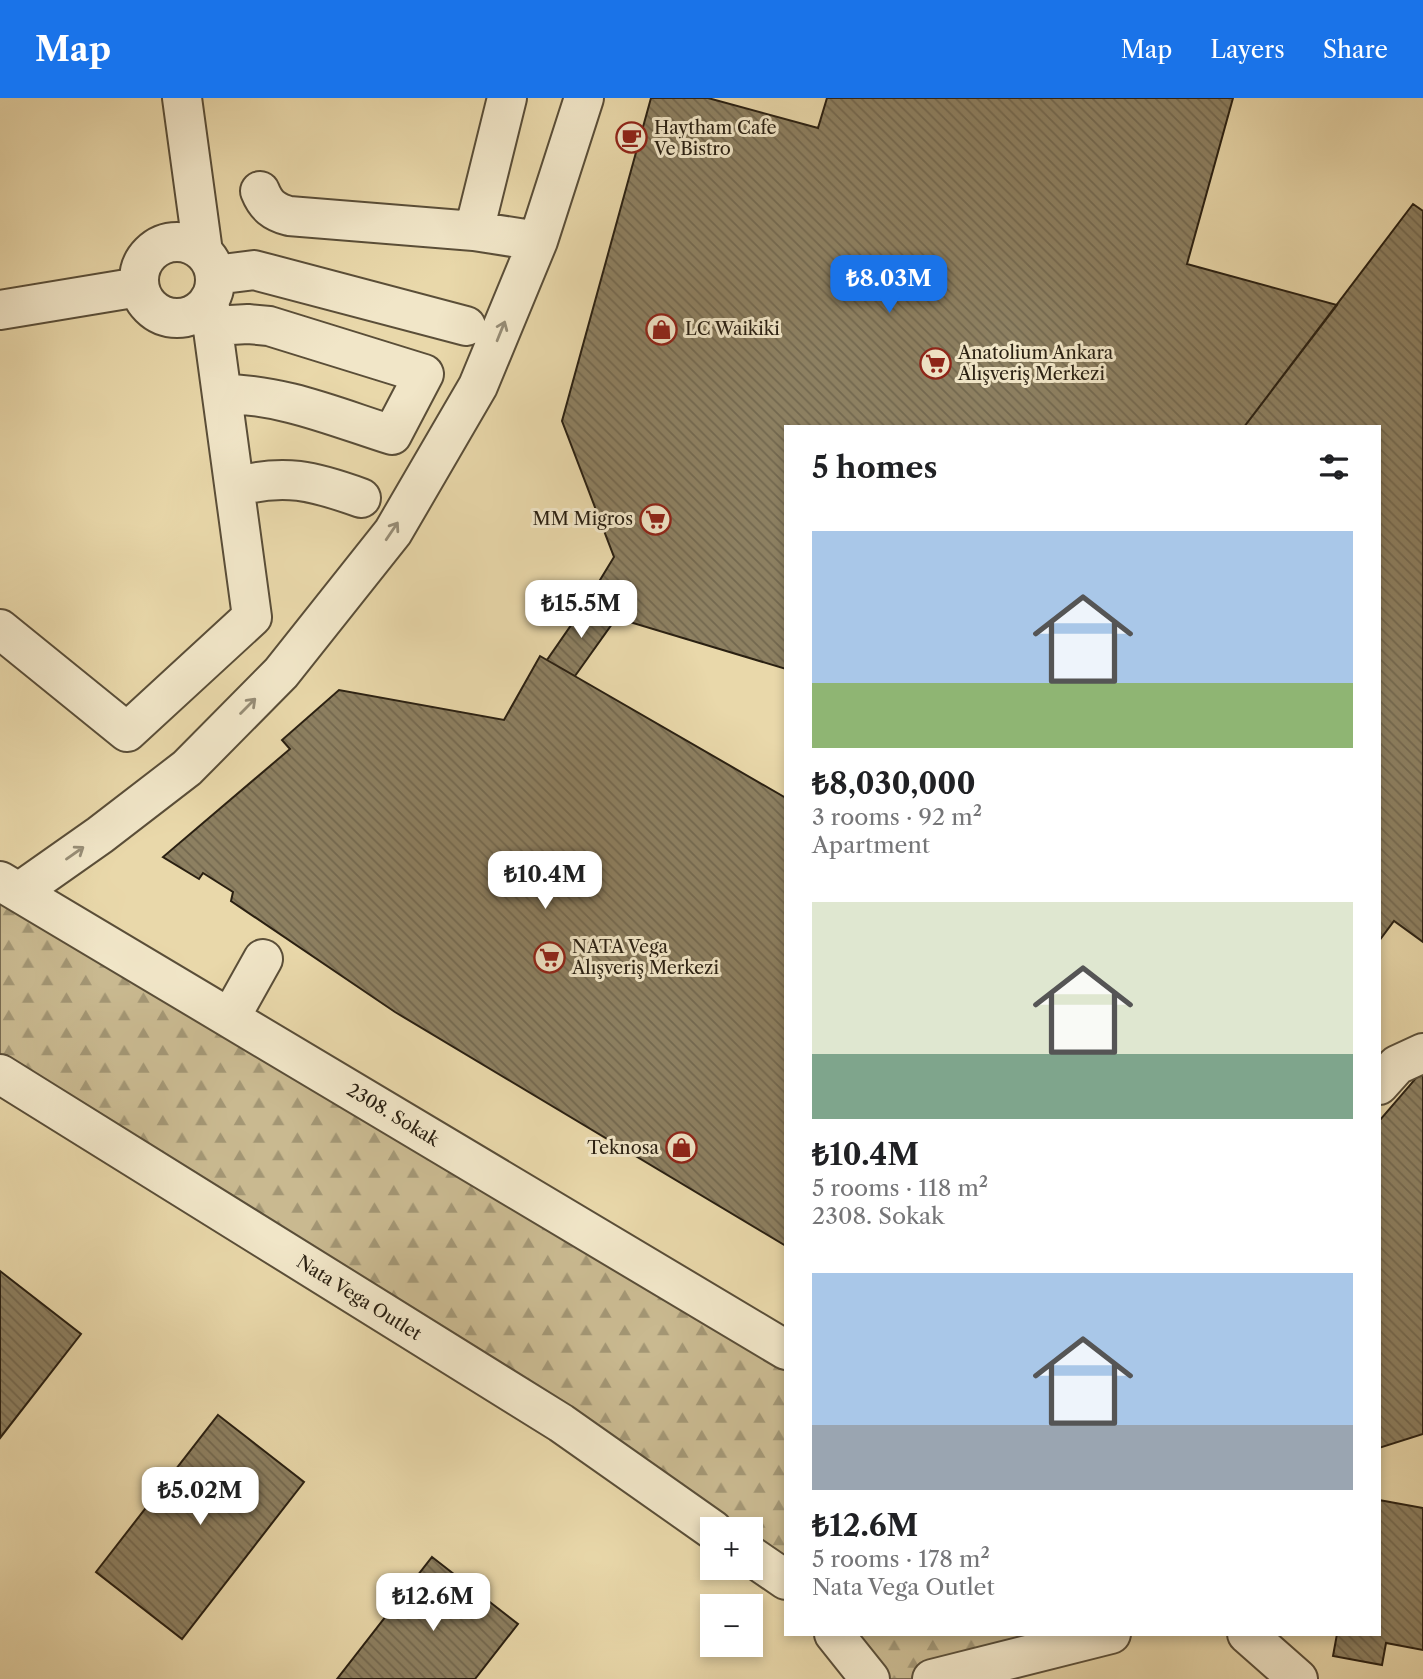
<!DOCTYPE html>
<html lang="en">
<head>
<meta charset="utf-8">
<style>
  :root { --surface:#fff; --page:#f2f2f2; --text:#202124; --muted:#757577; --accent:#1a73e8 }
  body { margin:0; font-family:"Libre Caslon Text",serif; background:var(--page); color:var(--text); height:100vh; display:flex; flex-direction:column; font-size:26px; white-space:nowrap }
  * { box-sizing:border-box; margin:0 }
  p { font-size:23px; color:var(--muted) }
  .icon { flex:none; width:38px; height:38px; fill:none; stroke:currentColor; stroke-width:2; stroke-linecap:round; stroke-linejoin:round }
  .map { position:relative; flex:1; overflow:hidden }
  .drawer { position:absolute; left:784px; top:327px; width:597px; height:1211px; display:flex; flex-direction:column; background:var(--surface); border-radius:0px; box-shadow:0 4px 10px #0003 }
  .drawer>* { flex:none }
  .fabs { position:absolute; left:700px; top:1419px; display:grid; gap:14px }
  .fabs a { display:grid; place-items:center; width:63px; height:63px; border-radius:0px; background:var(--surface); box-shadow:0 4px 10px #0003; font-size:35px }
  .price { position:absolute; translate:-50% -60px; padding:0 16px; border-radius:14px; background:#fff; color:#222; font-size:23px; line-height:46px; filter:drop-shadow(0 2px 4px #0008) }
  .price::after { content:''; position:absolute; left:50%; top:42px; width:21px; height:16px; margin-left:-10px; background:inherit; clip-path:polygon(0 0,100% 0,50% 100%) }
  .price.on { background:var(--accent); color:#fff }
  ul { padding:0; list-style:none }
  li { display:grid; align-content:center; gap:14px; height:371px; padding:0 28px }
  li span { display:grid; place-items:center; height:217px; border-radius:0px; color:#555 }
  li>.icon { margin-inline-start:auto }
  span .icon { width:126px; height:126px; fill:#fffc; stroke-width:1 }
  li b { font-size:30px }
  h2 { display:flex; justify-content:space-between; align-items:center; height:84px; padding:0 28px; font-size:30px }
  header { display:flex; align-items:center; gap:42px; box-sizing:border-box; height:98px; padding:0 35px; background:var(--accent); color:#fff }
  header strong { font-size:33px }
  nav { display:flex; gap:38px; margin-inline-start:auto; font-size:24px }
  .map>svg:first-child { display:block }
  .forest { fill:url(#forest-firs); stroke:#7a6c51; stroke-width:2 }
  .building { fill:url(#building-back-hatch); stroke:#2a2012; stroke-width:2 }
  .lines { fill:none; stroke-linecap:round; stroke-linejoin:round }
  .minor-casing { stroke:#5a4e38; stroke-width:42 }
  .minor { stroke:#f1e6c8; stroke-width:38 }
  .oneway { stroke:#978d76 }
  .labels { text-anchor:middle; stroke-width:6; stroke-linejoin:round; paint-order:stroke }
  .poi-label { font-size:18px; fill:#2a2012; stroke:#f1e6c8; text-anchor:start }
  .street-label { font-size:18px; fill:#2a2012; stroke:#f1e6c8 }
</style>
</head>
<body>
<header>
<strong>Map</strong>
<nav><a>Map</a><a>Layers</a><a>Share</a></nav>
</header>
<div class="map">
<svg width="1423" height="1581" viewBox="0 0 1423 1581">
  <defs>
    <pattern id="forest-firs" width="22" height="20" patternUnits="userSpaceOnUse" patternTransform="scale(1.75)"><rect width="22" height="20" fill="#c9b990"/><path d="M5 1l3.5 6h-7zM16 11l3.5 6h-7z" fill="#a39674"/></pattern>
    <pattern id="building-back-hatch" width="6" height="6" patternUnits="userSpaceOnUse" patternTransform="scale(1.75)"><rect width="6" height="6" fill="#8d8061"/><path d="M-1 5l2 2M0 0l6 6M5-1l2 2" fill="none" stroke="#73684f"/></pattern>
  </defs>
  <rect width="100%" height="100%" fill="#e9d8aa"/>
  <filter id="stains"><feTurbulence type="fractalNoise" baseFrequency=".00286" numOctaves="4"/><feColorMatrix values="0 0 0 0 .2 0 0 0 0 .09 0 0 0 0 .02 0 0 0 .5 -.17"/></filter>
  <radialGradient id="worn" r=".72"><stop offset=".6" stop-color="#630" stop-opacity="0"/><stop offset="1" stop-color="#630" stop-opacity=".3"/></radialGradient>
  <path class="forest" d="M0 783 786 1252V1482L751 1458V1432L713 1431 0 976Z
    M834 1537H1111L932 1581H870Z"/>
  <path class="building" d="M651 0H708L818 30 827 0H1233L1187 166 1337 207 1244 329H786V571L583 510 614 459 562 323Z
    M1413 106 1423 113V844L1394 823 1379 843V329H1244Z
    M583 510 617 519 575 578 547 562Z
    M540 558 786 700V1148L395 914 231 803 233 794 203 775 199 781 163 759 290 651 282 642 339 592 504 622Z
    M540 558 786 700V1148L395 914 231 803 233 794 203 775 199 781 163 759 290 651 282 642 339 592 504 622Z
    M1423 972V1336L1379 1350V1023Z
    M1423 972V1336L1379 1350V1023Z
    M0 1173 81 1236 0 1340Z
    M218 1317 304 1384 182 1541 96 1474Z
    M1379 1402 1423 1410V1552L1386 1545 1382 1567 1333 1558 1337 1536H1379Z
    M432 1459 518 1526 475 1581H337Z"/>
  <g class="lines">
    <defs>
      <path id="minor" d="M182 0 203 154
        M260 93C266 108 274 114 289 118L474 133 538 143
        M474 133 507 0
        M139 182a38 38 0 1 1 76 0a38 38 0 1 1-76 0Z
        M215 177 254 172 466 228
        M0 212 139 189
        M213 228 248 226 269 228 424 276 392 337C335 319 282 296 222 296
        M235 389C284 375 314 383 361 400
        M0 531 127 634 252 519 209 202
        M0 783 786 1252
        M19 794 100 737 187 670 281 575 393 434 478 288 538 143 584 0
        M230 920 263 861
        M0 976 561 1325 713 1432
        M1379 987 1397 967 1423 955
        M751 1458 786 1482
        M834 1536 870 1581
        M1247 1536 1298 1581
        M932 1581 1111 1536"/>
    </defs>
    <use href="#minor" class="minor-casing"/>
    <use href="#minor" class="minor"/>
  </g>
  <defs><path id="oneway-shaft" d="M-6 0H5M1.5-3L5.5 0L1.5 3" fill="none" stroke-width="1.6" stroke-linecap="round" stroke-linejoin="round" transform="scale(1.75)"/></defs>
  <g class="oneway">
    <use href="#oneway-shaft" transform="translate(501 233) rotate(-68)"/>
    <use href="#oneway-shaft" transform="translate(392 433) rotate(-56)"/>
    <use href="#oneway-shaft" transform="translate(248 608) rotate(-45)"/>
    <use href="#oneway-shaft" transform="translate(75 755) rotate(-35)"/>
  </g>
  <defs>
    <symbol id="cafe-ring" viewBox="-11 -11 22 22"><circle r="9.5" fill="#f1e6c8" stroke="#8f2418" stroke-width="1.5"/><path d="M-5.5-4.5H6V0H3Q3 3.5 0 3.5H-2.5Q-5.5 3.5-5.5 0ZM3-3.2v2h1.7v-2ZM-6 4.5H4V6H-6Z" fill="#8f2418"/></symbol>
    <symbol id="shop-ring" viewBox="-11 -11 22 22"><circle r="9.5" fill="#f1e6c8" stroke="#8f2418" stroke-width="1.5"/><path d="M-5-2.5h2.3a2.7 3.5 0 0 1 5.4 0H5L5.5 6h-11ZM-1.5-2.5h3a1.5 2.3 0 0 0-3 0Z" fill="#8f2418"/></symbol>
    <symbol id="supermarket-ring" viewBox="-11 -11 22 22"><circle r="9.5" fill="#f1e6c8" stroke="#8f2418" stroke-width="1.5"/><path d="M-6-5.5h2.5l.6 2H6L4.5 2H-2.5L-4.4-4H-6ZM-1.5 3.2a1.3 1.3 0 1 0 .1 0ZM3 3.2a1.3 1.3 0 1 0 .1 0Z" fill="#8f2418"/></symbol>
  </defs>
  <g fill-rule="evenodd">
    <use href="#cafe-ring" x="614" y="22" width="35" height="35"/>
    <use href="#shop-ring" x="644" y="214" width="35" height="35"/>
    <use href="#supermarket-ring" x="918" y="248" width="35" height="35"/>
    <use href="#supermarket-ring" x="638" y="404" width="35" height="35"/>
    <use href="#supermarket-ring" x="532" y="842" width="35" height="35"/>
    <use href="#shop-ring" x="664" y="1032" width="35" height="35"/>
  </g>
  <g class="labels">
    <g class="poi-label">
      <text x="654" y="36">Haytham Cafe<tspan x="654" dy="21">Ve Bistro</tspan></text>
      <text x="685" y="237">LC Waikiki</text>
      <text x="958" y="261">Anatolium Ankara<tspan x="958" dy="21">Alışveriş Merkezi</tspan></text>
      <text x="633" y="427" text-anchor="end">MM Migros</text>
      <text x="572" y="855">NATA Vega<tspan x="572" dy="21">Alışveriş Merkezi</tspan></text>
      <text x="659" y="1056" text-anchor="end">Teknosa</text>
    </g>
    <g class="street-label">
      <text transform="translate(393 1017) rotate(31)" y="6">2308. Sokak</text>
      <text transform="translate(359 1200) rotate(32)" y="6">Nata Vega Outlet</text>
    </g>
  </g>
  <rect width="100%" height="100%" filter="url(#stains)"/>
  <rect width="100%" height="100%" fill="url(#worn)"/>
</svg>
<div class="fabs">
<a>+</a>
<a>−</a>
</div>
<b class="price on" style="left:889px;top:217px">₺8.03M</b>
<b class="price" style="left:581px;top:542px">₺15.5M</b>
<b class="price" style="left:545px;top:813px">₺10.4M</b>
<b class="price" style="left:200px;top:1429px">₺5.02M</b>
<b class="price" style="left:433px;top:1535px">₺12.6M</b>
<section class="drawer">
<h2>5 homes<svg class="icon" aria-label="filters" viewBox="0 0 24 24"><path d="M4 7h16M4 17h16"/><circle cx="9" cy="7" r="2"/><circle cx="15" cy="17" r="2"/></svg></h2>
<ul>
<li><span style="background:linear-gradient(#a9c7e8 70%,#8fb573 0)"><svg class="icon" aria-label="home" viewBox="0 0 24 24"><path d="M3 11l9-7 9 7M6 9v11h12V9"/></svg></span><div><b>₺8,030,000</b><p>3 rooms · 92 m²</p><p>Apartment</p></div></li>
<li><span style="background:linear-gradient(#dfe7d0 70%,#7fa58c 0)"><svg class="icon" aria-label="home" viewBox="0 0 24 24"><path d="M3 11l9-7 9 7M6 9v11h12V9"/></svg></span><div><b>₺10.4M</b><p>5 rooms · 118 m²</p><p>2308. Sokak</p></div></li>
<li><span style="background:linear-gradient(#a9c7e8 70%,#9aa5b1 0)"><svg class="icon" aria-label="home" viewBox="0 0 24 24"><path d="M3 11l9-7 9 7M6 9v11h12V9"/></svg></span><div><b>₺12.6M</b><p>5 rooms · 178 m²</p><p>Nata Vega Outlet</p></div></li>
</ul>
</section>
</div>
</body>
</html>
